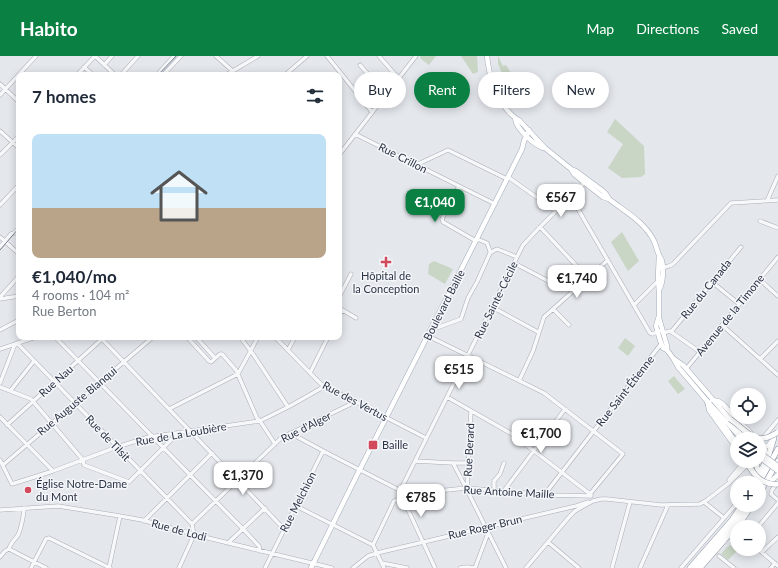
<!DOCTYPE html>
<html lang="en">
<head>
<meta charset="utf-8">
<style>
  :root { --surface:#fff; --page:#f6f6f7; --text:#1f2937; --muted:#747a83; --accent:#0b8043 }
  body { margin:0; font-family:Lato,sans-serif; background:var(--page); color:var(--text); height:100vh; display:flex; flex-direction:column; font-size:15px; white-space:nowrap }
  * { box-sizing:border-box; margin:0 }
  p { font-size:13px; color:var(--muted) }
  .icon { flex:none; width:22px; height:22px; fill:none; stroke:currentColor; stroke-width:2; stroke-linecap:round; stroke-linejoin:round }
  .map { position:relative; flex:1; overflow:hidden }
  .drawer { position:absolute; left:16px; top:16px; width:326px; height:268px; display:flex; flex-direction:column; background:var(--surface); border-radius:8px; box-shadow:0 2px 10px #0003 }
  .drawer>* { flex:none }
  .hud { position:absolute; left:354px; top:16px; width:364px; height:36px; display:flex; gap:8px }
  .buttons { position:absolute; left:730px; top:332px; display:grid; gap:8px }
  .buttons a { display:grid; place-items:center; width:36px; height:36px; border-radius:50%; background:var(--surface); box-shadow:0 2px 10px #0003; font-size:20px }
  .price { position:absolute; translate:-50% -34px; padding:0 9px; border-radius:8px; background:#fff; color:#222; font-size:13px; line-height:26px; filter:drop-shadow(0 1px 2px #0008) }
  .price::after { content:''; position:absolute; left:50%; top:24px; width:12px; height:9px; margin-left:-6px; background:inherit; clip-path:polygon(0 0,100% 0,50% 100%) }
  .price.current { background:var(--accent); color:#fff }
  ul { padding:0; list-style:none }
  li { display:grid; align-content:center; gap:8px; height:212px; padding:0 16px }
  li span { display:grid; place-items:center; height:124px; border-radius:8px; color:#555 }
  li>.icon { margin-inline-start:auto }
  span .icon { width:72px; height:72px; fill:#fffc; stroke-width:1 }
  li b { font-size:17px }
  h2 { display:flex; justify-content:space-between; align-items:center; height:48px; padding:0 16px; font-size:17px }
  .tag { padding:0 14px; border-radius:18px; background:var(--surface); box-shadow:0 2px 10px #0003; font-size:14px; line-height:36px }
  .tag.current { background:var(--accent); color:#fff }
  header { display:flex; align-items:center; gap:24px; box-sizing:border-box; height:56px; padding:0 20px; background:var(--accent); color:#fff }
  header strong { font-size:19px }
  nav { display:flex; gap:22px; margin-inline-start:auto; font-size:14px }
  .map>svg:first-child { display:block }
  .green { fill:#c9d6c5 }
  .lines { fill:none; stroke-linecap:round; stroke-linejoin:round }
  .minor-casing { stroke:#a9aeb7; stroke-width:4.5 }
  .major-casing { stroke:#a3abb8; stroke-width:5.5 }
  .highway-casing { stroke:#8b94a3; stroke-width:6 }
  .minor { stroke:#f7f8fa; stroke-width:3.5 }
  .major { stroke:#fff; stroke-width:4.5 }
  .highway { stroke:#fff; stroke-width:5 }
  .tram { stroke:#7d8696; stroke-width:1 }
  .major-bridge-casing { stroke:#a3abb8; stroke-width:5.5; stroke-linecap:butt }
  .highway-bridge-casing { stroke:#8b94a3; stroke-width:6; stroke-linecap:butt }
  .major-bridge { stroke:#fff; stroke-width:4.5 }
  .highway-bridge { stroke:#fff; stroke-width:5 }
  .poi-dot { fill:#d1495b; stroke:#f4f6f9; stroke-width:1.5 }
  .labels { text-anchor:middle; stroke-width:3; stroke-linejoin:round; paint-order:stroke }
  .street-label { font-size:11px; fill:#2b3445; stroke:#f4f6f9 }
  .poi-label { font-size:11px; fill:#2b3445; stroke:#f4f6f9; text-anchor:start }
</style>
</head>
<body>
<header>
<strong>Habito</strong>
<nav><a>Map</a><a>Directions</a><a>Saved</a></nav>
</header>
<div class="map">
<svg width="778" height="512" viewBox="0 0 778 512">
  <rect width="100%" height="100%" fill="#e4e7ec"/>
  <path class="green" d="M420 0H436L429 9 421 3Z
    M461 0H477L478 16 473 18Z
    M498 0 503 10 506 9 511 17 503 19 498 8Z
    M615 63 644 90 645 118 641 121 622 122 608 112 623 88 607 76Z
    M622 176 639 205 628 215 611 186Z
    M434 205 453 213 445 228 428 218 429 208Z
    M625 282 635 290 628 300 618 292Z
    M674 320 685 333 678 338 668 325Z
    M730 489 737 495 728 504 721 498 727 491 729 490Z"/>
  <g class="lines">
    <defs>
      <path id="minor" d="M95 0 115 19
        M216 0 237 19
        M327 0 372 56
        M379 0 398 22
        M104 9 112 0
        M360 9 383 35 384 38
        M84 11 93 19
        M77 19 95 0
        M121 19 138 0
        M157 19 174 0
        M163 19 181 0
        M226 19 258 0
        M285 19 307 0
        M0 28 19 46
        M0 39 36 0
        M0 75 19 92
        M355 78 495 148
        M0 99 19 80
        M339 99 416 0
        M416 109 448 94 507 123
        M508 121 556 155
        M459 130 442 163 443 166 476 185
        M571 141 650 277 652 278 660 275
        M767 145 778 120
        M0 149 19 129
        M760 165 778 172
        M540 171 588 222
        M0 181 19 198
        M477 183 487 187 490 195V197
        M0 191 11 178 14 177 19 172
        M514 207 552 227
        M661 213C665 210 669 211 673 208L731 147 778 144
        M759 223 778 240
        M712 226 739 248
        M0 241 19 220
        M339 241 351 218
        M0 243 19 240
        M634 249 658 225
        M492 251 538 276
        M339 252 356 262
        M553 253 569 269
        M339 260 342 254
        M722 269 778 319
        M0 274 19 264
        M431 274 461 263 468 242 477 226 490 197 495 194 497 193 517 201
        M671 276 741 191
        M663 277 670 275 700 296
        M428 280 544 337 623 398 590 438
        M55 281 243 473 259 490 260 495
        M100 281 284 473
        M187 281 209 305 211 306 220 298H222L236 314 257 362 260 365 275 388
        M196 281 215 302
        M240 281 253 298 288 351
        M275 281 321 328 426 382
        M17 287 192 468 194 479 179 512
        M0 293 36 281
        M288 294 295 281
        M760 303 778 285
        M686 313 778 201
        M310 317 328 281
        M519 325 533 295 544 261 608 204
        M0 327 15 288
        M0 331 31 343 83 404 84 409 129 426 176 379 177 377
        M11 334 34 305
        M447 341 512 378 590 438 591 439
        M169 353 238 318 258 281
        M0 361 53 415
        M7 369 103 282
        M290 377 329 398 403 436
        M762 383 778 364
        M0 404 12 428 53 415 117 391 149 381 260 365 290 350 320 333 324 330
        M415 405 453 407H468
        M453 407 466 432 506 512
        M3 409 153 281
        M729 424 745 405
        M751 427 755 418
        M777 428 772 434 771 438 778 444
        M467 432 471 355
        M494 435V425L500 418 504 407
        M504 436 506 432 565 353
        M545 438 661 288
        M704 446 724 462
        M296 450 373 489
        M0 454 58 450 120 460 142 464 204 481 332 512
        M144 465 212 397
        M192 468 281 382 355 346
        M758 471 778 447
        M548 486 579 512
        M228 487 265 452
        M373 489 394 445 404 441 402 431 523 189 540 171 585 126
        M373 489 384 512
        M9 493 46 512
        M758 493 778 510
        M762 496 778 481
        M719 500 734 512
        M0 501 5 495 9 493C10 487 15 484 18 479 21 473 24 458 24 452
        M382 507 407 512
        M31 512 46 483 49 482 110 512
        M109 512 120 460
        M265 512 323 395
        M353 512 368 500 377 497 576 450 588 446
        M435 512 404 445V441L419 437 466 432 547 439 591 440
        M460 512 467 511 474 512
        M475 512 488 477
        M526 512 569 461 575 455 582 451 593 445 601 443H607L661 449 700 448 707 444 729 427 751 405
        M612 512 630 446
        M640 512 668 449
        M681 512 737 447
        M771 512 775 507"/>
      <path id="major" d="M487 0C489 20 495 38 507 54 511 58 514 62 519 64L545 92 571 113 576 115 603 135 606 138 609 143C624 155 645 166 654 185 656 189 657 195 659 199 660 202 661 201 662 205 664 212 663 225 660 232
        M515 62C516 73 533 88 543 92
        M571 113 574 118 585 127 603 141 609 143
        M659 199 658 221 659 237V260L656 270 660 284 663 292 667 294 673 302 678 311 707 345 742 383
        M659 262 667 290V294
        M674 303 683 309 747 383
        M712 344 718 345 723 348 741 368 749 375 753 381
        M708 348 709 354 737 393
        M759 386C767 391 768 399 759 404
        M764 390H768L772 385
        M772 424 778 419
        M311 512 357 419 507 123 522 93 524 85 529 74"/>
      <path id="highway" d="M707 345 710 352 721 366 737 388
        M754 405 757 410V419
        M760 425 778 393
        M755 427 769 398 774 382
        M759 438 778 405
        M690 512 732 464 742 449
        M695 512 735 466 746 449
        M700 512 742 464 752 449"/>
    </defs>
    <use href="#minor" class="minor-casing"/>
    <use href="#major" class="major-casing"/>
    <use href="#highway" class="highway-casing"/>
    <use href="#minor" class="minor"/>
    <use href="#major" class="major"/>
    <use href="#highway" class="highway"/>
    <path class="tram" d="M158 19 176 0
      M0 194 19 172"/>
    <defs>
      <path id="major-bridge" d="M759 396 778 410
        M759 401 778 415"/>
      <path id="highway-bridge" d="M730 363C748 375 755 392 778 376
        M746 405C753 418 762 430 778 428"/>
    </defs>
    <use href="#major-bridge" class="major-bridge-casing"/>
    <use href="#highway-bridge" class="highway-bridge-casing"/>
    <use href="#major-bridge" class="major-bridge"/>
    <use href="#highway-bridge" class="highway-bridge"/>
  </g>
  <g class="poi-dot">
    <path d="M384 200h4v4h4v4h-4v4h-4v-4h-4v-4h4z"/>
    <rect x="368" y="384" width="10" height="10" rx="2"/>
    <circle cx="28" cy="434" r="4"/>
  </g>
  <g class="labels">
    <g class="street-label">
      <text transform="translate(403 102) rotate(27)" y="4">Rue Crillon</text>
      <text transform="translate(706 233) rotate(-51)" y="4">Rue du Canada</text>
      <text transform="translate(496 244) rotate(-64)" y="4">Rue Sainte-Cécile</text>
      <text transform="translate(444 249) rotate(-63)" y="4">Boulevard Baille</text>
      <text transform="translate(730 259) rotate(-51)" y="4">Avenue de la Timone</text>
      <text transform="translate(56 325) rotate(-42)" y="4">Rue Nau</text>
      <text transform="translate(625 335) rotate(-52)" y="4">Rue Saint-Étienne</text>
      <text transform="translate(77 345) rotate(-40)" y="4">Rue Auguste Blanqui</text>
      <text transform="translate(355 345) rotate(28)" y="4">Rue des Vertus</text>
      <text transform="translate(306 371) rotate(-27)" y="4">Rue d'Alger</text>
      <text transform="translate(181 378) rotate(-10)" y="4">Rue de La Loubière</text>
      <text transform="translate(108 382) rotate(46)" y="4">Rue de Tilsit</text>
      <text transform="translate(469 394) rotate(-87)" y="4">Rue Berard</text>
      <text transform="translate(509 436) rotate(3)" y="4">Rue Antoine Maille</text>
      <text transform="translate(298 446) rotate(-63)" y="4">Rue Melchion</text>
      <text transform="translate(485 471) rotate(-13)" y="4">Rue Roger Brun</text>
      <text transform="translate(179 474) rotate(15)" y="4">Rue de Lodi</text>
    </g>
    <g class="poi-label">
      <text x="386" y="224" text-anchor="middle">Hôpital de<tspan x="386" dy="13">la Conception</tspan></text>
      <text x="382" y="393">Baille</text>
      <text x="36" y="432">Église Notre-Dame<tspan x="36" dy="13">du Mont</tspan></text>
    </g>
  </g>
</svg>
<div class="buttons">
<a><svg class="icon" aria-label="locate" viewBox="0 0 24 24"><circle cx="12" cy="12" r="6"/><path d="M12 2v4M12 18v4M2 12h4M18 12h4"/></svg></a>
<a><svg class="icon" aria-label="layers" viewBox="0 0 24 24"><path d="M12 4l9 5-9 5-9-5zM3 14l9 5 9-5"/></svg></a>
<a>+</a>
<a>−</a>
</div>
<b class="price" style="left:561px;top:162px">€567</b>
<b class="price current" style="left:435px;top:167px">€1,040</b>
<b class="price" style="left:577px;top:243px">€1,740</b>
<b class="price" style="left:459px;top:334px">€515</b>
<b class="price" style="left:541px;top:398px">€1,700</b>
<b class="price" style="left:243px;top:440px">€1,370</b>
<b class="price" style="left:421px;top:462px">€785</b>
<div class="hud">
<a class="tag">Buy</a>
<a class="tag current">Rent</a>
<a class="tag">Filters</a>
<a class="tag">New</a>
</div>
<section class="drawer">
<h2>7 homes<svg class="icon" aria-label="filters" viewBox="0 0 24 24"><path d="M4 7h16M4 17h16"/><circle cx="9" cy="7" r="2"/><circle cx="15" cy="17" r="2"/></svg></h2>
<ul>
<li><span style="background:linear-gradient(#bfe0f5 60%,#b9a48a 0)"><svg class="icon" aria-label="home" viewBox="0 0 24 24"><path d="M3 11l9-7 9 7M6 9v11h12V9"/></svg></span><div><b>€1,040/mo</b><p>4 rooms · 104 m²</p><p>Rue Berton</p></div></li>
</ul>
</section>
</div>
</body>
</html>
